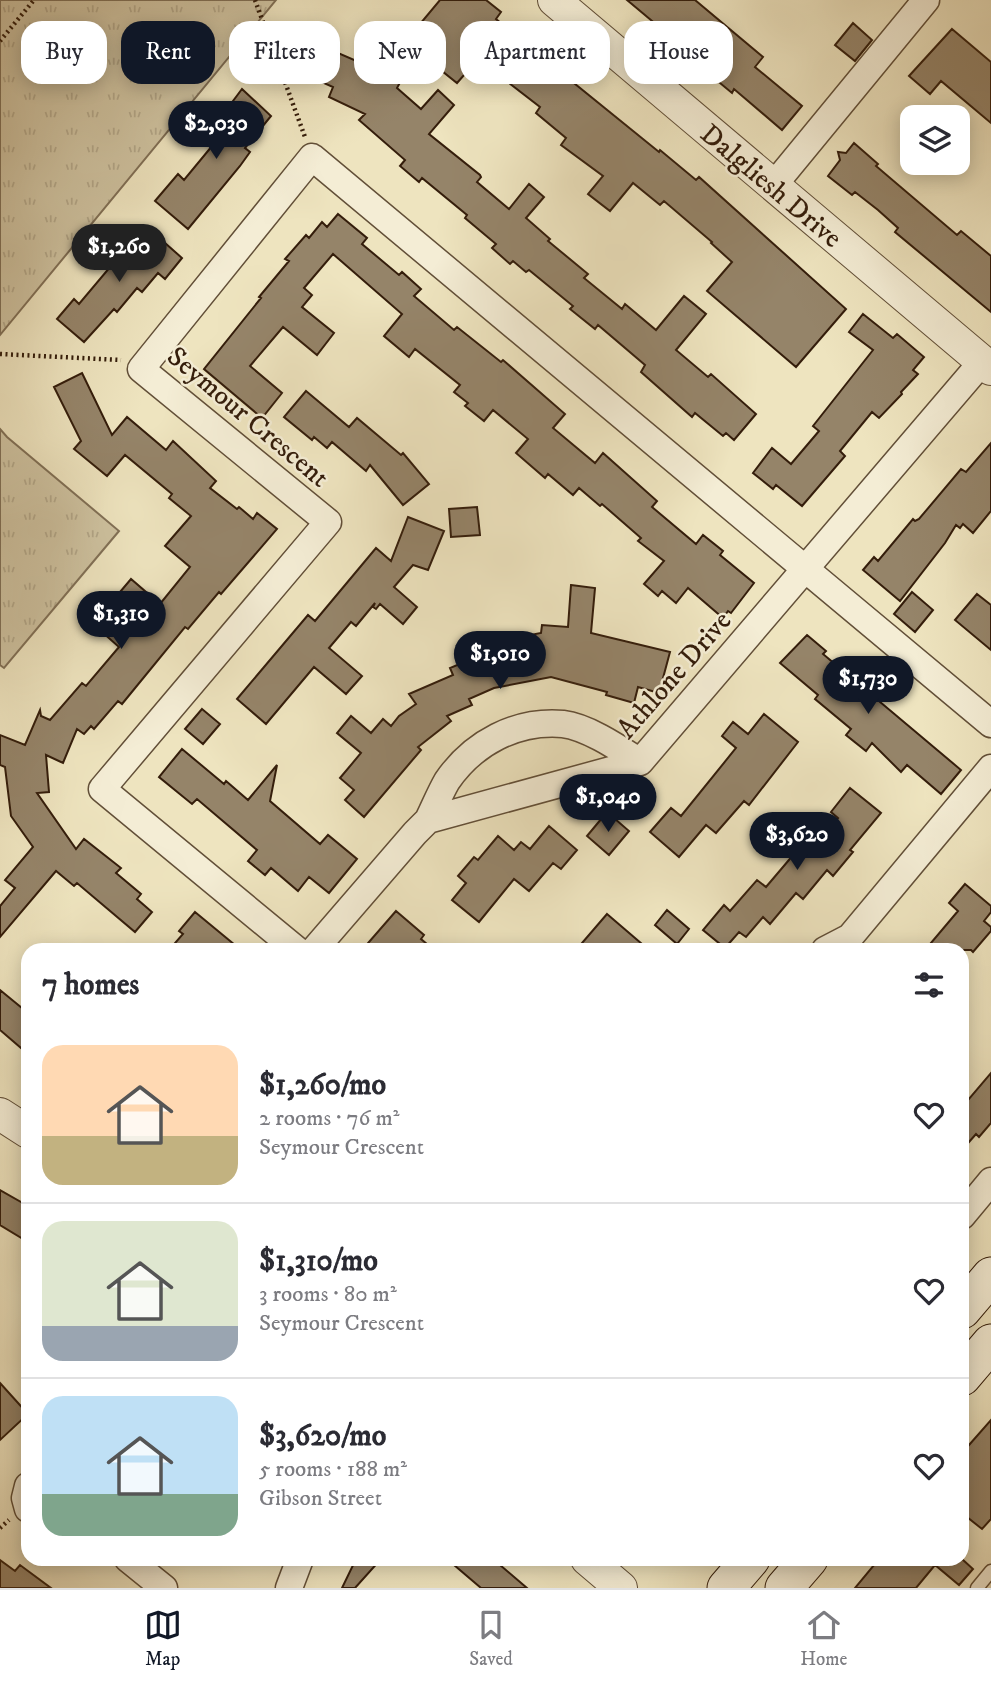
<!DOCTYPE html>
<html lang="en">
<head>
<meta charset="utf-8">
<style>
  :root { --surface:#fff; --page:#f2f2f3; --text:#2b2b33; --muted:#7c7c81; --line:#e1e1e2; --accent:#111827 }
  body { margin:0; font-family:"IM FELL DW Pica",serif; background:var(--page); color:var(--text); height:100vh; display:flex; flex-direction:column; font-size:26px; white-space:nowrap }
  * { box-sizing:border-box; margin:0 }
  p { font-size:23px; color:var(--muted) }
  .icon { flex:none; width:38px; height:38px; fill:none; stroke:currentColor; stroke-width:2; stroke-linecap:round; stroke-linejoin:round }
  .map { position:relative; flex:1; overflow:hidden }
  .panel { position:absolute; left:21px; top:943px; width:948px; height:623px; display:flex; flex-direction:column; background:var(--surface); border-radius:21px; box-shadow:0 4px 18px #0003 }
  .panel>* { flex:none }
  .guide { position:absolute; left:21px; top:21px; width:950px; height:63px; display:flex; gap:14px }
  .buttons { position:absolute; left:900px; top:105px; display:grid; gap:14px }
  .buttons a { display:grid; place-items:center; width:70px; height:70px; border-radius:14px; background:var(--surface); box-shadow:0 4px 18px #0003; font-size:35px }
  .price { position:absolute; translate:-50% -60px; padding:0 16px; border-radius:24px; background:var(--accent); color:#fff; font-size:23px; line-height:46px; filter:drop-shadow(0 2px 4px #0008) }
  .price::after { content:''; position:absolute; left:50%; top:42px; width:21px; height:16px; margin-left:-10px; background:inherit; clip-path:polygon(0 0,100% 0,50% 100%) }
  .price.current { background:#222; color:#fff }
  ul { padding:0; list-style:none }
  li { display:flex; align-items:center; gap:21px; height:175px; padding:0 21px }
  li+li { border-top:2px solid var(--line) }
  li span { display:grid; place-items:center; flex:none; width:196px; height:140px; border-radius:21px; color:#555 }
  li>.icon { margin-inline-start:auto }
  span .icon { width:84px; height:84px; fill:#fffc; stroke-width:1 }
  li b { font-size:30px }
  h2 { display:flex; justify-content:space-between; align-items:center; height:84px; padding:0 21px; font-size:30px }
  .pill { padding:0 24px; border-radius:21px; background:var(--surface); box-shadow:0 4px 18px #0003; font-size:24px; line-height:63px }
  .pill.current { background:var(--accent); color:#fff }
  .dock { display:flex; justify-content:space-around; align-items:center; height:98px; border-top:2px solid var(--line); background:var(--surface); font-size:19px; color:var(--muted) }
  .dock a { display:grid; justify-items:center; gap:4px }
  .dock .current { color:var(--accent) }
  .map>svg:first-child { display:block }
  .park { fill:url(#park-tufts); stroke:#817056; stroke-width:2 }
  .building { fill:#958469; stroke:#341d0b; stroke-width:2 }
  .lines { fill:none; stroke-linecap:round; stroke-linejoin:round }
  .service-casing { stroke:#624f38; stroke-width:15 }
  .minor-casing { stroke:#624f38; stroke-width:29 }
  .tertiary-casing { stroke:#624f38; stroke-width:34 }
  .secondary-casing { stroke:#341d0b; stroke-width:39 }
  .path { stroke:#341d0b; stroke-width:4.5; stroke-dasharray:2 3.5; stroke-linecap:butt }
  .service { stroke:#f4edd5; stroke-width:12 }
  .minor { stroke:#f4edd5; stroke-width:26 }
  .tertiary { stroke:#f4edd5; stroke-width:32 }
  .secondary { stroke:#f4edd5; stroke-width:37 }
  .labels { text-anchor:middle; stroke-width:5; stroke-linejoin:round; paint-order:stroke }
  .street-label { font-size:28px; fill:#341d0b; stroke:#f4edd5 }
</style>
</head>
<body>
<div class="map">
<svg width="991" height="1588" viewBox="0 0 991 1588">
  <defs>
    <pattern id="park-tufts" width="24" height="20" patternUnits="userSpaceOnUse" patternTransform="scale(1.75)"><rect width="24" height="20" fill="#cec2a0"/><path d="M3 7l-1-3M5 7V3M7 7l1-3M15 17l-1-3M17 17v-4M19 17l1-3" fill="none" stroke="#b2a688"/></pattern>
  </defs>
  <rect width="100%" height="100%" fill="#eee4bf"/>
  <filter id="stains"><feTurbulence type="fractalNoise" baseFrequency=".00286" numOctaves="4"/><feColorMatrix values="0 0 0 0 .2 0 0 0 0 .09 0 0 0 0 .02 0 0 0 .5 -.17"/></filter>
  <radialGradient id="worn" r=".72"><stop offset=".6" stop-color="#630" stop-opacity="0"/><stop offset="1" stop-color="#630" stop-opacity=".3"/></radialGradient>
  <path class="park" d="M0 0H276L0 335Z
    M0 429 7 437 119 531 4 668 0 665Z"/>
  <path class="building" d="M440 0H486L501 12 496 19 546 60 548 58 571 76 569 79 659 152 660 150 696 180 699 177 846 309 796 367 707 291 732 262 711 243 712 242 664 201 660 205 633 183 610 211 588 194 603 176 561 145 566 138 536 113 540 107 478 59 457 83 417 51 397 88 421 109 438 90 454 105 429 134 480 175 481 177 477 182 509 209 529 184 544 197 526 218 550 239 548 241 588 274 584 278 622 309 625 304 656 330 684 296 706 314 676 350 708 377 711 374 756 414 734 440 726 433 723 436 695 413 692 417 641 372 645 365 598 325 595 329 570 309 573 306 529 270 526 272 513 261 510 264 492 248 496 244 465 218 467 215 422 178 419 182 400 166 405 160 359 120 365 114 329 97 333 87 315 79 329 49 377 70 386 54 387 55 390 51 395 54Z
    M627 0H695L763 57 755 67 802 106 782 130 734 89 732 93 673 44 676 41Z
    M853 23 872 40 855 61 835 45Z
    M952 29 991 62V123L941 81 930 94 909 76Z
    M242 89 271 116 245 148 250 152 240 166 188 229 155 201 178 174 184 180 217 140 209 133Z
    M854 143 878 164 876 166 957 235 961 231 991 256V312L895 232 898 228 878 210 855 192 852 195 828 176 840 160 838 152 846 153Z
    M338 214 367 238 362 244 399 275 402 272 421 289 414 296 454 330 457 327 501 362 503 360 565 414 553 428 595 463 603 453 657 501 652 507 696 544 703 535 723 551 720 555 754 583 731 613 728 611 723 618 688 588 676 603 662 591 658 596 644 584 664 561 638 541 641 538 602 504 600 506 579 488 573 495 548 474 545 478 516 453 528 439 493 410 484 421 465 406 468 403 454 392 460 385 415 349 409 357 384 336 402 314 333 254 304 288 312 295 302 307 334 333 317 355 283 327 250 366 282 393 262 418 204 369 261 298 259 297 289 261 285 259 306 235 309 238 322 222 327 227Z
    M135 231 159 251 165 243 182 258 165 279 158 273 142 292 137 288 117 312 114 309 84 342 57 319 74 299 79 304 111 266 108 264Z
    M863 314 893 338 897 334 924 357 913 370 918 374 901 392 902 394 879 418 872 412 840 451 845 456 802 506 776 485 773 489 753 473 772 448 791 464 819 431 813 426 873 350 849 332Z
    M82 373 112 435 127 417 166 450 173 441 216 481 210 488 237 509 239 507 253 519 257 513 277 529 221 594 219 592 188 629 185 627 122 704 118 701 94 729 91 726 84 734 77 729 63 763 46 755 49 792 37 793 76 849 84 839 121 868 116 873 141 894 137 899 152 912 135 932 77 883 74 886 56 871 0 937V906L15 888 5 880 33 847 11 816 5 767 0 765V735L25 745 40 710 41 716 50 720 82 683 86 686 119 647 93 624 131 579 160 604 190 567 165 546 191 516 169 498 172 494 125 455 107 476 74 449 81 441 54 387Z
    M306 391 349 427 357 418 401 455 403 453 429 484 403 505 370 465 366 471 332 442 327 448 314 437 312 440 284 417Z
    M991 443V511L973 533 963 524 960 528 956 525 945 543 900 601 863 570 874 557 878 561 913 519 915 521 919 519 961 469 966 472Z
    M477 507 480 535 451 537 449 509Z
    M408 517 444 531 428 570 413 565 394 587 417 607 403 624 380 604 376 609 373 607 375 603 356 626 351 622 329 648 362 676 346 694 314 667 266 724 237 699 308 615 315 621 376 548 391 561Z
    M571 585 595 588 591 633 670 652 659 693 638 687 634 703 606 695 607 692 551 677 494 688 469 699 472 705 447 716 451 721 418 747 421 750 364 817 345 800 354 790 340 778 361 753 337 733 351 716 371 733 383 719 391 726 399 716 416 704 409 694 453 675 450 668 484 654 482 644 541 633 542 625 568 627Z
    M912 592 933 610 915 632 894 614Z
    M977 594 991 605V650L955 620Z
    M807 635 826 651 823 654 961 770 941 794 907 765 901 772 872 743 866 751 846 735 851 729 815 699 818 695 780 663Z
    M202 709 220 724 203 744 185 729Z
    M764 714 798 742 749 805 744 801 716 833 706 825 679 857 650 832 671 808 681 816 736 748 722 736 733 722 748 734Z
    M182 749 224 784 226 781 248 800 277 765 270 801 320 844 328 835 357 859 329 893 309 877 298 891 271 868 265 875 248 861 257 850 197 799 192 804 159 777Z
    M850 788 881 813 850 850 853 852 833 876 827 870 803 899 796 893 770 924 763 917 746 937 739 932 725 948 703 930 724 905 730 911 757 880 766 887 794 854 801 860 838 818 831 812Z
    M607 812 629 831 609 855 587 836Z
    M549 826 577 850 561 869 553 863 529 891 514 879 479 922 452 900 466 883 458 876 474 857 478 860 498 836 514 850 521 842 530 849Z
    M965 884 991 906V912L984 921 991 927V931L973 952 971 950H925L958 911 949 903Z
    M667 910 689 929 677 944 655 925Z
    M396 911 424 935 421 939 434 950H362Z
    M195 912 241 950H169L183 934 179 931Z
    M607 914 649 950H576Z
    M0 990 28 1013V1054L0 1030Z
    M991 1073V1123L979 1137 976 1134 962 1150V1107Z
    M0 1190 28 1206V1242L0 1225Z
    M0 1383 28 1414 0 1440Z
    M991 1420V1519L982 1529 962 1513V1453Z
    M356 1559H381L355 1588H342Z
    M447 1559H493L527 1588H481Z
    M879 1559H962L973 1569 959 1585 935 1565 916 1588H855Z
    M0 1560 15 1571 20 1565 51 1588H0Z"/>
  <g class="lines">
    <defs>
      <path id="service" d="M977 1588 991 1571"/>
      <path id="minor" d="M773 186 926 0
        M428 820C434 808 440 793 447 781 473 743 516 720 563 724 588 727 620 749 640 762
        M297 950 102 789 328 522 141 369 312 157 991 724
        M314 950 415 833 428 820 640 762 982 362
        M825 950 850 937 991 768
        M962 1216 991 1181
        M28 1486 25 1498 28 1509
        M128 1559 164 1588
        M289 1588 300 1559"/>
      <path id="tertiary" d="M554 0 991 369
        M0 1114 28 1132
        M587 1559 621 1588"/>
      <path id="secondary" d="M962 1310 991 1276
        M962 1377 991 1343
        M726 1588 751 1559
        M784 1588 809 1559"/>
    </defs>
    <use href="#service" class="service-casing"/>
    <use href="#minor" class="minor-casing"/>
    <use href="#tertiary" class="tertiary-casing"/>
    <use href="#secondary" class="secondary-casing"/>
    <path class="path" d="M255 0 305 137
      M0 41 34 0
      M0 354 121 360
      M0 1528 9 1520"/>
    <use href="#service" class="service"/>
    <use href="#minor" class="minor"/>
    <use href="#tertiary" class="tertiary"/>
    <use href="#secondary" class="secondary"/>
  </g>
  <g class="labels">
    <g class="street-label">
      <text transform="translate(772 185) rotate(40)" y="10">Dalgliesh Drive</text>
      <text transform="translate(249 416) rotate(40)" y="10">Seymour Crescent</text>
      <text transform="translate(673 674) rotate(-49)" y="10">Athlone Drive</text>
    </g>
  </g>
  <rect width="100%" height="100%" filter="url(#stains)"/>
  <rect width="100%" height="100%" fill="url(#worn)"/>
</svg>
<div class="buttons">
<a><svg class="icon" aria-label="layers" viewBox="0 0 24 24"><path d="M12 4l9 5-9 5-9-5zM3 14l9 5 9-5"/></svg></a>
</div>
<b class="price" style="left:216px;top:161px">$2,030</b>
<b class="price current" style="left:119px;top:284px">$1,260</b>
<b class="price" style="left:121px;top:651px">$1,310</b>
<b class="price" style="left:500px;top:691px">$1,010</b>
<b class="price" style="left:868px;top:716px">$1,730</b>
<b class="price" style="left:608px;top:834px">$1,040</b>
<b class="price" style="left:797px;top:872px">$3,620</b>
<div class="guide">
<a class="pill">Buy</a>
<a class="pill current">Rent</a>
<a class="pill">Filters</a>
<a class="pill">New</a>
<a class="pill">Apartment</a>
<a class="pill">House</a>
</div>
<section class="panel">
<h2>7 homes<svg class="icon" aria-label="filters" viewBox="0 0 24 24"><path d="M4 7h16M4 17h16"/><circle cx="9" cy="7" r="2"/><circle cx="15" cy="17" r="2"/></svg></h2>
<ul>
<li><span style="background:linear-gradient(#ffd9b3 65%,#c2b280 0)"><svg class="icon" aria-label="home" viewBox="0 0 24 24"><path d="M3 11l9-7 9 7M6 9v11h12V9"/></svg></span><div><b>$1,260/mo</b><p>2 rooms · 76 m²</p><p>Seymour Crescent</p></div><svg class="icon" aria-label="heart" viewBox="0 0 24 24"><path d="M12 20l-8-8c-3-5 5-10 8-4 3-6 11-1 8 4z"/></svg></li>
<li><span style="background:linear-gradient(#dfe7d0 75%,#9aa5b1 0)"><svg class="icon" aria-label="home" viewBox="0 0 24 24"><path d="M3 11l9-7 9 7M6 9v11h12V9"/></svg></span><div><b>$1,310/mo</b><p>3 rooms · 80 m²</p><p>Seymour Crescent</p></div><svg class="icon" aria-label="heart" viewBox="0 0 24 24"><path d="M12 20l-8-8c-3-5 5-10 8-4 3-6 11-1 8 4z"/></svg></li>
<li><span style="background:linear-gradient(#bfe0f5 70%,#7fa58c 0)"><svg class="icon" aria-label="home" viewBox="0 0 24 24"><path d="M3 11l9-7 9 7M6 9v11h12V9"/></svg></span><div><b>$3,620/mo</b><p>5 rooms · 188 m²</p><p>Gibson Street</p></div><svg class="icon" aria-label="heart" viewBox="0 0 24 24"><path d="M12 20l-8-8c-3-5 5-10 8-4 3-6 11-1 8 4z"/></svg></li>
</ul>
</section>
</div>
<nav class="dock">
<a class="current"><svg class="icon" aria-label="map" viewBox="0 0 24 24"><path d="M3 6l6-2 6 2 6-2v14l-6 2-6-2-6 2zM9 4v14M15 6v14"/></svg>Map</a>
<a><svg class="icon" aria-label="saved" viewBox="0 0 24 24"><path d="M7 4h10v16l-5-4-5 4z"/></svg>Saved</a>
<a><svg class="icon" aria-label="home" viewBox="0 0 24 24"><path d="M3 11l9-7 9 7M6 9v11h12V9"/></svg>Home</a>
</nav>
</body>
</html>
